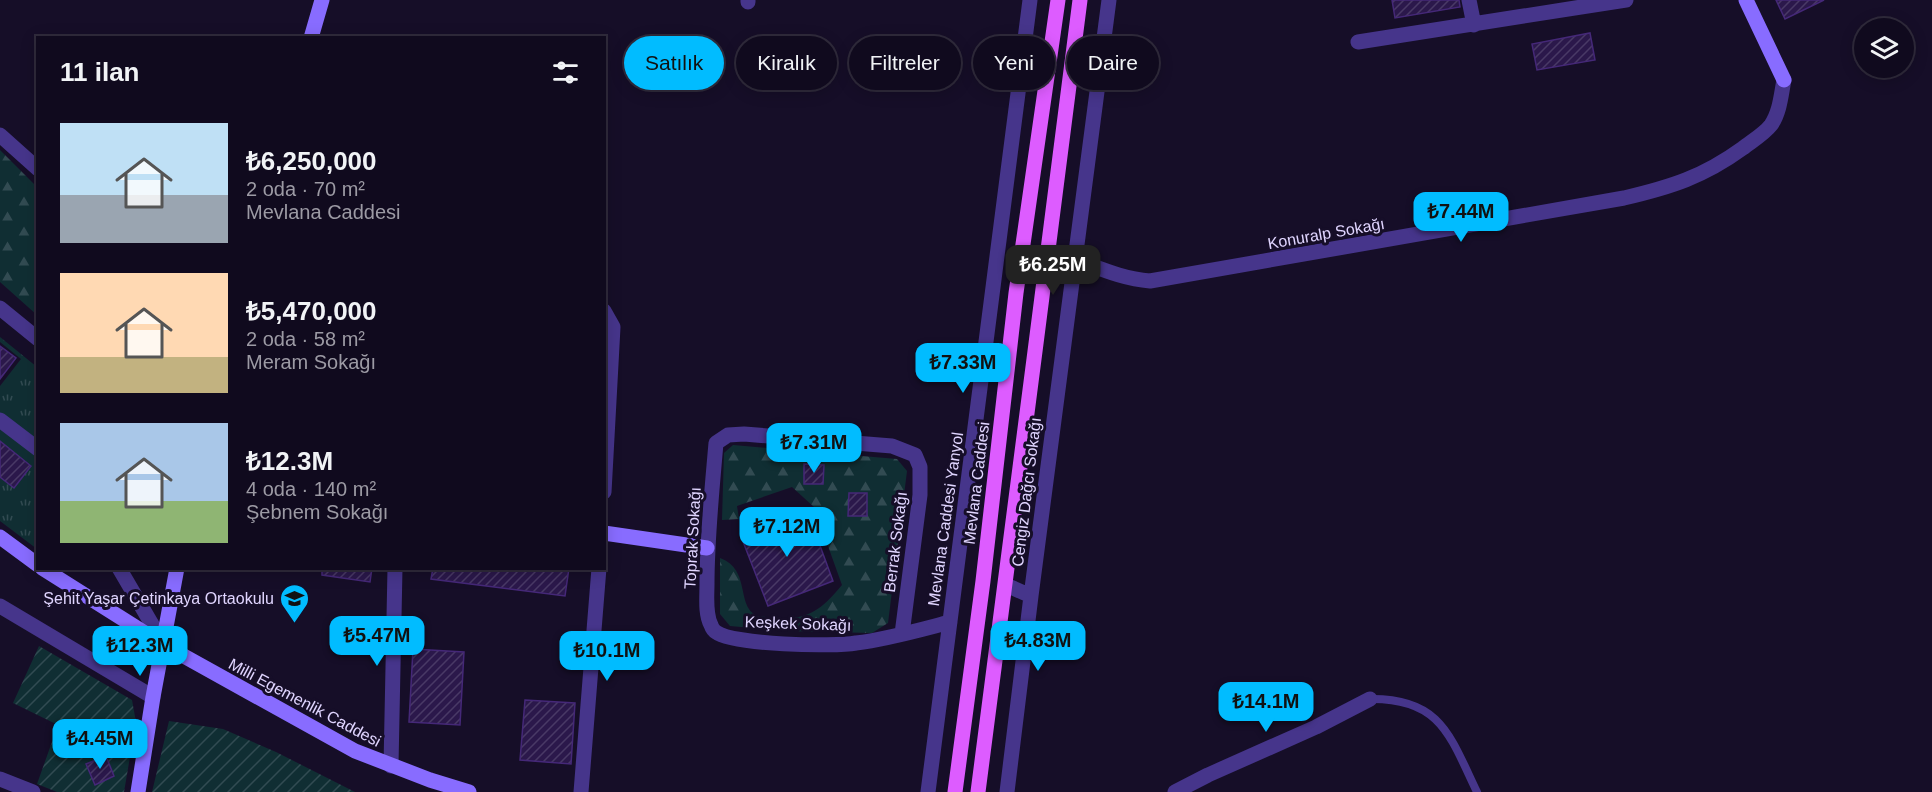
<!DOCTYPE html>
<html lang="tr">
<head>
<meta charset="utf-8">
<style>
  :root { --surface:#100a1e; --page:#1e182b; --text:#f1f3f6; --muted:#9c9aa4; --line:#302b3c; --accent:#01bcff }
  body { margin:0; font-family:Arial,sans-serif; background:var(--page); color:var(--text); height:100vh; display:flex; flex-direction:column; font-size:22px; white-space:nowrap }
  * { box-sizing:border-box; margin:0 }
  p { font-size:20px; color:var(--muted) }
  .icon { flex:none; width:33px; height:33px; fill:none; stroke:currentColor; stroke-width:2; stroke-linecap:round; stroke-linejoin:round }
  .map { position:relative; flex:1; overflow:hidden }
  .details { position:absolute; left:36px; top:36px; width:570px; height:534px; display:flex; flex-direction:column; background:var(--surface); border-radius:0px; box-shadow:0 3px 15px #0003,0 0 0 2px var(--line) }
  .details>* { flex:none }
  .top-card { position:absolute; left:624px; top:36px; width:570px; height:54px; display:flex; gap:12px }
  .controls { position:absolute; left:1854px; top:18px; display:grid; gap:12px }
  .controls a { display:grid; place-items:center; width:60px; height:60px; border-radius:50%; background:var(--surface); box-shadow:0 3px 15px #0003,0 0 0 2px var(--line); font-size:30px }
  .price { position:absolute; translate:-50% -51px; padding:0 14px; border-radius:12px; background:var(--accent); color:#111; font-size:20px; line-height:39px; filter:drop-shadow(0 2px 3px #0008) }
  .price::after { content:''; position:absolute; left:50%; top:36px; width:18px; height:14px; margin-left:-9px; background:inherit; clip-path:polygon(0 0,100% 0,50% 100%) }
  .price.active { background:#222; color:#fff }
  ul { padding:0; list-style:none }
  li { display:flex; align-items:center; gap:18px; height:150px; padding:0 24px }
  li span { display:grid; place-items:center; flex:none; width:168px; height:120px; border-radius:0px; color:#555 }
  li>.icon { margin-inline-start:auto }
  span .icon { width:72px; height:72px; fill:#fffc; stroke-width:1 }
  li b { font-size:26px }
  h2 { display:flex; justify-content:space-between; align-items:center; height:72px; padding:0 24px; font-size:26px }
  .pill { padding:0 21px; border-radius:27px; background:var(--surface); box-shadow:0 3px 15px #0003,0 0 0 2px var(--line); font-size:21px; line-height:54px }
  .pill.active { background:var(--accent); color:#111 }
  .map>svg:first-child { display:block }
  .grass { fill:url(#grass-tufts) }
  .forest { fill:url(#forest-firs) }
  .garden { fill:url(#garden-furrows) }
  .building { fill:url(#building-hatch); stroke:#452878; stroke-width:1.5 }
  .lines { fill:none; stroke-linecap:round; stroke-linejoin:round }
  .lane { stroke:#46358b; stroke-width:8 }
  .street { stroke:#46358b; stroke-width:15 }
  .secondary { stroke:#886cff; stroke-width:15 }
  .primary { stroke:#dd5cff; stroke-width:15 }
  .labels { text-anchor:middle; stroke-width:6; stroke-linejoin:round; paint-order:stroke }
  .street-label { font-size:16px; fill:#e0d5ff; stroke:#160e28 }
  .poi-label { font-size:16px; fill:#e0d5ff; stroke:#160e28; text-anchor:end }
</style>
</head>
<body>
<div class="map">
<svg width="1932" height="792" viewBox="0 0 1932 792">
  <defs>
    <pattern id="grass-tufts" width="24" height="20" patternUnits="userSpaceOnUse" patternTransform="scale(1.5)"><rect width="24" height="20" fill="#102e33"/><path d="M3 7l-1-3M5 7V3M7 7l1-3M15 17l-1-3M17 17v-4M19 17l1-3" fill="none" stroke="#324b52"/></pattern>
    <pattern id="forest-firs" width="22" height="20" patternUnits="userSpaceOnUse" patternTransform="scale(1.5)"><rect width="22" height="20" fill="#102e33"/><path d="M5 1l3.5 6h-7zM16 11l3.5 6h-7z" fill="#324b52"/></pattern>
    <pattern id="garden-furrows" width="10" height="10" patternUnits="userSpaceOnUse" patternTransform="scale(1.5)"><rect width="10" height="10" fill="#102e33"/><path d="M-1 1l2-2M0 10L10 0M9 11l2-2" fill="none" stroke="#324b52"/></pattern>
    <pattern id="building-hatch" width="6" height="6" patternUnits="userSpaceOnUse" patternTransform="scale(1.5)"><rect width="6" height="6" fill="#2b184b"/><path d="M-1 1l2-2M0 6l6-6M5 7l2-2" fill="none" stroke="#493966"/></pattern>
  </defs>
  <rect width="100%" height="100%" fill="#160e28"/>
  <path class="grass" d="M0 337 37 367V443L0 413V386L21 359 0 342Z
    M0 427 37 457V549L0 521Z"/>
  <path class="forest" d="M0 150 37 187V315L0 282Z
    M733 445 897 459 907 471 888 623 872 633 785 631 730 626 720 614V558C752 570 735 607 758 616 801 621 814 619 842 585L814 507 792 487 737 506 739 519 722 520 724 453Z"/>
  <path class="garden" d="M39 646 132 700 136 722 124 792H57L37 784 58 725 13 703Z
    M169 721 223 729 276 752 355 792H152Z"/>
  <path class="building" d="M1392 0H1459L1460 7 1395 18Z
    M1776 0H1824L1785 19Z
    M1590 33 1595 60 1537 70 1532 44Z
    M0 346 16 358 0 379Z
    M0 441 31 466 14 488 0 477Z
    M804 464 824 465 823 484H804Z
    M849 493H867V516H848Z
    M784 512 787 521 808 513 833 581 768 606 742 539 762 531 759 522Z
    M322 568H372L370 582 322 575Z
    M433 568H569L565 596 431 579Z
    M413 649 464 652 460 725 409 722Z
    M525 700 575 703 571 764 520 760Z
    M106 756 114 776 95 785 86 764Z"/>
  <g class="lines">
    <path class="lane" d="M1370 699C1441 698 1450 736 1477 792"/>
    <path class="street" d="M1469 0 1474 25
      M748 2V0
      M1358 42 1626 0
      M0 135 38 169
      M1074 259C1099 268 1123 279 1150 281L1624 198C1671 187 1703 177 1743 148 1752 141 1764 134 1771 125 1780 112 1781 95 1784 80
      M0 308 38 339
      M604 311 613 327 604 492
      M0 420 38 449
      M119 568 164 645
      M1006 585 1031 596 1007 792
      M1031 596 1109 0
      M0 606 153 697
      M902 634 920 495V467L915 455 892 446 744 434 728 435 716 443C712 490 707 537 707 584 707 597 705 614 711 625 712 628 714 631 716 632 732 645 834 647 856 643 888 639 919 630 950 622
      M391 766 395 568
      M0 779 33 792
      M581 792 599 568
      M928 792 1030 0
      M1175 792 1208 775 1316 727 1370 699"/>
    <path class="secondary" d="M1746 0 1784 80
      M311 38 322 0
      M604 533 707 548
      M0 537 38 565
      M42 568 164 645 355 751 430 780 469 792
      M138 792 153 697 177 568"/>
    <path class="primary" d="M955 792 983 581 1016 293 1058 0
      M978 792C1014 528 1045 264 1080 0"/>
  </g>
  <defs>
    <symbol id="school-pin" viewBox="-11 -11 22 30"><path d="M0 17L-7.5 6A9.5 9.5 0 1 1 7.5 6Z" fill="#01bcff" stroke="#160e28"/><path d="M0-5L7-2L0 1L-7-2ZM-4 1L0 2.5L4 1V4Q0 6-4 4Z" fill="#111"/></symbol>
  </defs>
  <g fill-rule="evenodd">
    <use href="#school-pin" x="278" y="582" width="33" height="45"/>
  </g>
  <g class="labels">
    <g class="street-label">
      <text transform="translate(1326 233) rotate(-10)" y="6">Konuralp Sokağı</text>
      <text transform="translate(976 483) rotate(-83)" y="6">Mevlana Caddesi</text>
      <text transform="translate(1026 492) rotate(-83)" y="6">Cengiz Dağcı Sokağı</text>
      <text transform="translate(945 519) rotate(-82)" y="6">Mevlana Caddesi Yanyol</text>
      <text transform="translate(692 538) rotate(-87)" y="6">Toprak Sokağı</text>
      <text transform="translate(895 542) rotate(-83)" y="6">Berrak Sokağı</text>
      <text transform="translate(798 623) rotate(2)" y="6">Keşkek Sokağı</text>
      <text transform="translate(305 702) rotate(28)" y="6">Milli Egemenlik Caddesi</text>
    </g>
    <g class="poi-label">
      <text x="274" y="604">Şehit Yaşar Çetinkaya Ortaokulu</text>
    </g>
  </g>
</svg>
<div class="controls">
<a><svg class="icon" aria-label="layers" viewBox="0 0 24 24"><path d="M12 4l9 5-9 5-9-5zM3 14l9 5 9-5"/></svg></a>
</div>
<b class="price" style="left:1461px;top:243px">₺7.44M</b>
<b class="price active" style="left:1053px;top:296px">₺6.25M</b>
<b class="price" style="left:963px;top:394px">₺7.33M</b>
<b class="price" style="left:814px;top:474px">₺7.31M</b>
<b class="price" style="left:787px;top:558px">₺7.12M</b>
<b class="price" style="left:377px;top:667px">₺5.47M</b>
<b class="price" style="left:1038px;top:672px">₺4.83M</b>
<b class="price" style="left:140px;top:677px">₺12.3M</b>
<b class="price" style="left:607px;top:682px">₺10.1M</b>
<b class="price" style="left:1266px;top:733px">₺14.1M</b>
<b class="price" style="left:100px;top:770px">₺4.45M</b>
<div class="top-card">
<a class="pill active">Satılık</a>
<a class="pill">Kiralık</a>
<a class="pill">Filtreler</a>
<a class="pill">Yeni</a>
<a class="pill">Daire</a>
</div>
<section class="details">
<h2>11 ilan<svg class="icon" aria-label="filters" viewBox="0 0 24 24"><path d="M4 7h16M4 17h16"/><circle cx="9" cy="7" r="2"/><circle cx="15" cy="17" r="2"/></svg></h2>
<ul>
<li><span style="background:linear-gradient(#bfe0f5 60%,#9aa5b1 0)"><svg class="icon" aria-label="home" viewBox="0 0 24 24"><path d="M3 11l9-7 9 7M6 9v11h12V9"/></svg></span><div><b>₺6,250,000</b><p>2 oda · 70 m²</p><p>Mevlana Caddesi</p></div></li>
<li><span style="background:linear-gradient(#ffd9b3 70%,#c2b280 0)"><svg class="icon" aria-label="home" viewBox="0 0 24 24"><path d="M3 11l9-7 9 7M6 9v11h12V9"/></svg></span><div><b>₺5,470,000</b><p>2 oda · 58 m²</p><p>Meram Sokağı</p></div></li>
<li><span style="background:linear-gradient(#a9c7e8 65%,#8fb573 0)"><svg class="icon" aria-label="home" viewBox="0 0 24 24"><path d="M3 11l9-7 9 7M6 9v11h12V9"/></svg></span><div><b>₺12.3M</b><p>4 oda · 140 m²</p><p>Şebnem Sokağı</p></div></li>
</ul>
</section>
</div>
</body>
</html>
